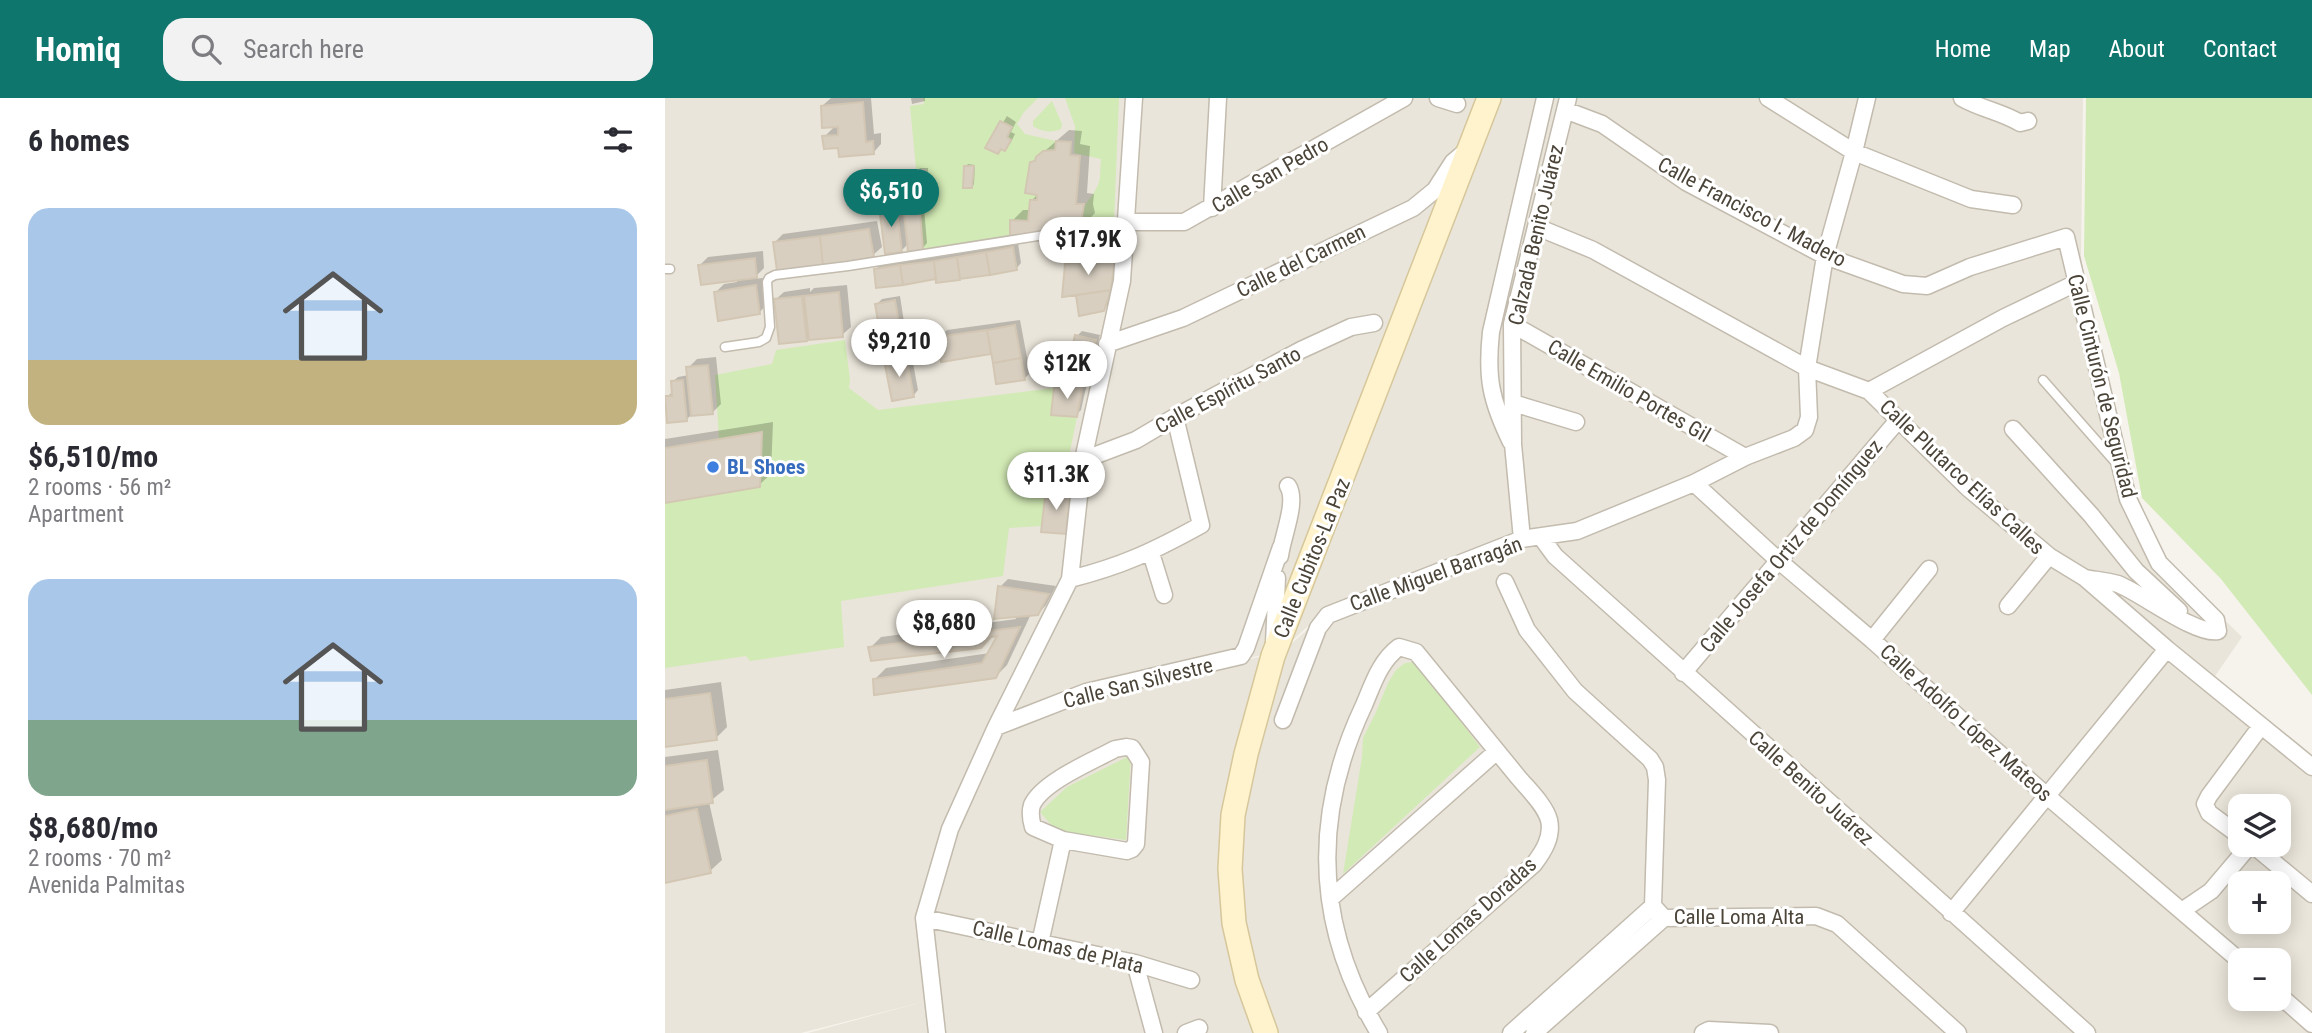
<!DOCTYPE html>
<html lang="en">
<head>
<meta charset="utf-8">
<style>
  :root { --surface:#fff; --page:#f2f2f3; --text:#2b2b33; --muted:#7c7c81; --accent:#0f766e }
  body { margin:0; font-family:"Roboto Condensed",sans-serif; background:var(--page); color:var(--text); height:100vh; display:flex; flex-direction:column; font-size:26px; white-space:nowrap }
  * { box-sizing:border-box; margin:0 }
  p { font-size:23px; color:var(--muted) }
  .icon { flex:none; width:38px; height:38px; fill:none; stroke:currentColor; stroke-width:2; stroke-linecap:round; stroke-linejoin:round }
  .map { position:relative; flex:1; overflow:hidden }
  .side { display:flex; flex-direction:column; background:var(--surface); width:665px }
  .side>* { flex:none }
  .controls { position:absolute; left:1563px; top:696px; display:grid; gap:14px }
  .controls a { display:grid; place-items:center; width:63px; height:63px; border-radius:14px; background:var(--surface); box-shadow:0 4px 18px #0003; font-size:35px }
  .price { position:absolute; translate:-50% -60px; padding:0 16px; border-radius:24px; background:#fff; color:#222; font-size:23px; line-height:46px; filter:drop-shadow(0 2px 4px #0008) }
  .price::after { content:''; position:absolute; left:50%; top:42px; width:21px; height:16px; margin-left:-10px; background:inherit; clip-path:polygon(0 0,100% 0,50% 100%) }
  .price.current { background:var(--accent); color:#fff }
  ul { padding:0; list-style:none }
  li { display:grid; align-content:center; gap:14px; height:371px; padding:0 28px }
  li span { display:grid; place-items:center; height:217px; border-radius:21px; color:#555 }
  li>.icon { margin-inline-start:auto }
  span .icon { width:126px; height:126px; fill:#fffc; stroke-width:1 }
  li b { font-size:30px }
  h2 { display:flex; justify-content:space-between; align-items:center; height:84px; padding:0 28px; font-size:30px }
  header { display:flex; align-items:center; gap:42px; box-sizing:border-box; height:98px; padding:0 35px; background:var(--accent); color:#fff }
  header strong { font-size:33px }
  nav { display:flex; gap:38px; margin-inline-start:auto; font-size:24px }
  .search { width:490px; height:63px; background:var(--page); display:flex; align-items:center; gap:18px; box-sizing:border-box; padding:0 24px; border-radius:21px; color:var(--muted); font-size:26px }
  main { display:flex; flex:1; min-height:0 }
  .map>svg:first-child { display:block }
  .residential { fill:#eae5da; fill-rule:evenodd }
  .green { fill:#d2eab5 }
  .shadow { fill:#0003 }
  .building { fill:#d8cfc1; stroke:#d3c7b4; stroke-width:2 }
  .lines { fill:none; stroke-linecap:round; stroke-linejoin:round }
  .lane-casing { stroke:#c2bbae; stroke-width:11 }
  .street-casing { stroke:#c2bbae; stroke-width:19 }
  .secondary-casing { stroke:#d6c79b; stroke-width:26 }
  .lane { stroke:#fff; stroke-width:8 }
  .street { stroke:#fff; stroke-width:16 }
  .secondary { stroke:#fff3cd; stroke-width:23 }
  .shop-dot { fill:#3f7fe0; stroke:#fff; stroke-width:2.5 }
  .labels { text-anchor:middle; stroke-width:6; stroke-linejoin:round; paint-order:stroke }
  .street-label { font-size:21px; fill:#4b4439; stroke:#fff }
  .shop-label { font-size:21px; font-weight:bold; fill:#366cbe; stroke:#fff; text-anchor:start }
</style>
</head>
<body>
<header>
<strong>Homiq</strong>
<div class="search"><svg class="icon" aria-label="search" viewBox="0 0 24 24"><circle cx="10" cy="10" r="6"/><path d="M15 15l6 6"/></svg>Search here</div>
<nav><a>Home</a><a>Map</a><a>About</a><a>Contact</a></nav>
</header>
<main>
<section class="side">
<h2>6 homes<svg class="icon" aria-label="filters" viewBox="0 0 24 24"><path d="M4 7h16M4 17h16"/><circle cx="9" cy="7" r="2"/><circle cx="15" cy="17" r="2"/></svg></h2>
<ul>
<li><span style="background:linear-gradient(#a9c7e8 70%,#c2b280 0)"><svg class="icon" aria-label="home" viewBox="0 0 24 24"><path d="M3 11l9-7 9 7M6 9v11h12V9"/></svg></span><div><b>$6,510/mo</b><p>2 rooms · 56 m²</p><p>Apartment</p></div></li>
<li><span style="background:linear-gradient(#a9c7e8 65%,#7fa58c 0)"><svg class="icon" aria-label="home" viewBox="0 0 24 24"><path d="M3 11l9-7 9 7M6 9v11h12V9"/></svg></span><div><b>$8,680/mo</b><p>2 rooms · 70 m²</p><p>Avenida Palmitas</p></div></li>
</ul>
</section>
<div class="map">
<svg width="1647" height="935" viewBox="0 0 1647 935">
  <rect width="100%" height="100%" fill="#f6f3ec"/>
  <path class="residential" d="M0 0H1418L1416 158 1421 191 1399 197 1204 286 1156 269 1145 275 1142 320 1134 334 911 428 872 432 802 460 872 435 886 458 1426 935H143L265 902 136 935H0ZM652 461 619 550 651 521 683 509 652 523 618 553 443 595 340 634 323 643 284 731 264 824 270 901 266 902 261 822 282 731 322 642 337 632 443 594 617 552Z
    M1400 199 1423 207 1469 401 1498 461 1577 539 1548 581 1647 662V935H1429L875 436 911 431 1142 335 1147 276 1203 290ZM1575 709H1614V747H1575ZM1575 786H1614V824H1575ZM1575 863H1614V901H1575Z"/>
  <path class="green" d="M258 0H373L359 14 352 26 360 36 391 43 390 52C383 51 372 54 370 63L365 64 360 95 372 97V102H365L363 123 346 122 345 139 258 152 252 83 262 82 261 71H251L245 8 259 6Z
    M400 0H454L449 123 420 127C413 104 428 103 434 84 436 77 435 68 436 61L409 55 410 28Z
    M1421 0H1647V597L1556 481 1477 400 1454 275 1419 158Z
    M387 3 397 26 396 31C387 35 376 34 368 28V23Z
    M180 242 185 282 184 290 213 312 389 290 386 317 412 319 403 363V394L381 392 377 428 344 430 338 478 176 503 179 549 85 563 81 558 0 570V405L95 389 97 335 54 341 50 277 107 266 111 252Z
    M751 564 815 649 678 776 697 659 698 640 711 614 723 585 731 572 740 565Z
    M466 657 461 742 409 735 396 738 375 714 402 689Z"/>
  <path class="shadow" d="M166 0H206L209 36 216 35V46L208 55 175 48 159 39 171 27 157 8Z
    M246 0H260V3L247 6Z
    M342 18 351 24 346 34 350 36 345 46 339 51 323 49Z
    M404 32 417 33 415 46 425 48 422 95 429 96 428 106 430 115 419 126 347 123 358 112H366L367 102 374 95 367 64Z
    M303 66 310 67 309 86 307 89 301 68Z
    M255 70H263V78L261 80 253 81V72Z
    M258 99 262 145 257 151 244 145 237 152 216 109 221 103 236 101 237 108 245 101Z
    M212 123 217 149 208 157 110 144 118 136Z
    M443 134 448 152 457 150 451 185 444 206 438 211 416 216 404 143 410 137Z
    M353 145 356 165 351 171 273 183 272 179 211 171 216 166Z
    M98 153 99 170 88 181 98 180 102 206 94 215 51 194 59 186 72 184V181L35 167 43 159Z
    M182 187 186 229 177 237 115 244 110 202 119 194 145 190V194L149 190Z
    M235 198 239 224 234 230 212 206 217 201Z
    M355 222 365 275 360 280 327 252 325 254 274 240 282 232Z
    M417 233 435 237 427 268 421 273 412 238Z
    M246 254 253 292 248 298 221 262 226 257Z
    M51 259 56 306 48 314 26 317 21 322 1 299 8 294 7 284 13 279 24 277 23 270 32 261Z
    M423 281 416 312 411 317 391 291 396 285Z
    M108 324 106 376 94 387 0 403V341Z
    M391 384 413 386 409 426 401 435 382 392Z
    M343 481 391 488 381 507 373 516H366L342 567 330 579 209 582 221 570 325 555 335 536 205 550 216 539 351 521 335 489Z
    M56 584 62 629 51 640 0 647V592Z
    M53 652 59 692 44 704 57 762 45 773 0 783V659Z"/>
  <path class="building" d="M198 4 201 44 208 43 209 56 174 59 173 50 159 51 157 38 173 37V29L157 30 156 8Z
    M335 23 347 29 342 39 346 42 340 53 336 51 333 56 320 50Z
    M391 43 406 44 405 57 415 58 411 106H419L417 118 420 127 345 139V122L363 123 365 102H372V97L360 95 365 64 370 63 371 59 378 53 390 52Z
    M299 68H309L307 90H298Z
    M254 103 258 152 243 154 238 105Z
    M231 106 237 154 220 156 214 108Z
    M204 131 209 159 158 168 155 138Z
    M155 138 158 168 112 173 108 144Z
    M438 138 444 159 400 166 403 142Z
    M348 149 352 172 325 177 321 154Z
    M321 154 325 177 295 181 292 159Z
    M450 158 446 192 397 199 400 166Z
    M292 159 295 182 271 185 269 163Z
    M90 160 92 180 36 187 33 167Z
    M269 163 271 181 238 187 235 167Z
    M235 167 238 187 211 190 209 171Z
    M91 187 95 216 53 223 49 194Z
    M446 192 439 213 414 218 411 197Z
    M174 194 178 239 144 242 139 198Z
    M137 198 142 243 114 246 109 201Z
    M230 202 235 231 215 235 210 206Z
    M350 227 356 260 328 265 322 232Z
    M322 232 326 256 276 264 272 239Z
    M410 237 431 242 422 275 401 278Z
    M241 258 249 299 227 303 219 262Z
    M356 260 360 282 331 286 328 265Z
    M43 267 48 316 26 318 21 269Z
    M18 282 22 323 2 325 0 298H7L6 283Z
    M418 285 412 319 386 317 389 290Z
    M97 334 95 389 0 405V350Z
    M381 391 405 394 401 436 376 434Z
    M333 488 384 496 373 517 329 521Z
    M355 529 331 580 209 597 208 581 317 565 332 538 326 539 316 550 206 563 203 549Z
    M45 595 52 642 0 649V601Z
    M42 662 48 705 0 712V668Z
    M32 711 46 775 0 785V718Z"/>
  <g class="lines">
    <defs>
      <path id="lane" d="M0 171H5
        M60 249 94 244 101 240 105 229 102 184 104 180 110 177 183 168 462 124
        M1378 282 1451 365"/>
      <path id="street" d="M773 0 792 6
        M1103 0 1189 54 1306 101 1348 107
        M1297 0C1316 11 1337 14 1355 25L1363 23
        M900 12 937 26 1021 84 1160 158 1238 186 1262 188 1305 169 1401 139 1463 401 1494 465 1551 522 1553 533C1532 538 1476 495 1453 486 1443 483 1431 482 1420 480
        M547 110 553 0
        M462 124H519L739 0
        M872 129 928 152 1142 270 1204 293 1303 390 1384 458 1420 480 1502 551 1647 669
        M847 226 1080 359
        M442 246 518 220 748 110 770 92 788 64 801 53
        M1204 293 1338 220 1411 185
        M848 305 911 324
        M1348 331 1426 417 1471 473 1514 513
        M846 344C826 303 821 280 826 234L880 0
        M418 362 471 342 510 319 636 252 686 229 709 225
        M1029 385 1114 463 1207 542 1382 698 1575 863
        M876 439 890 458 1422 935
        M857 441 848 346 847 226 903 0
        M486 455 499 497
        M615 458C617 439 633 404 623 388
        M405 481C457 468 489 453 536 427L510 319
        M840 484 862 532 910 593 985 661 990 669 992 682 988 808 999 820 1151 818 1172 826 1293 935
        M1343 508 1384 458
        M1207 542 1264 471
        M609 545 612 480
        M1018 575 1234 321
        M618 622 653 530 663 517 857 441 912 433 1029 385 1080 359 1129 340 1140 332 1144 319 1142 270 1160 158 1189 54 1202 0
        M331 629 421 594 576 558 581 550 616 449
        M461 649 467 650 476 664 471 746 467 751 462 753 398 742 368 729C366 722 365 713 367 707 377 684 428 663 450 651Z
        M1575 738 1544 715 1540 706 1544 698 1596 628
        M1588 747 1647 796
        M665 801 832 653
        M1518 812 1546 793 1585 747
        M1286 815 1502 551
        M259 820 470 865 526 882
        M375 845 398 742
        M470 865 489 935
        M1614 897 1647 926
        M701 914 869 766C878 754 888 739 884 722 880 707 863 691 853 679 819 637 785 596 751 554L734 549C715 563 708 586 699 607 646 719 650 829 714 935
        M272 935 259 820 285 731 331 629 405 481 418 362 457 183 469 0
        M521 935 534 930
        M846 935 988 808
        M869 935 999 820
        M1038 935 1044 932 1105 935"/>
      <path id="secondary" d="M601 935 582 882 569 825 565 771 568 717 581 656 608 558 824 0"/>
    </defs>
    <use href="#lane" class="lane-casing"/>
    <use href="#street" class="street-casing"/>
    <use href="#secondary" class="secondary-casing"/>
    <use href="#lane" class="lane"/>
    <use href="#street" class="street"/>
    <use href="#secondary" class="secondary"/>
  </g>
  <circle class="shop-dot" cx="48" cy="369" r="7"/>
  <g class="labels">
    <g class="street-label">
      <text transform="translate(605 77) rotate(-30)" y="7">Calle San Pedro</text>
      <text transform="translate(1087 114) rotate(28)" y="7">Calle Francisco I. Madero</text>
      <text transform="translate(871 137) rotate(-77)" y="7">Calzada Benito Juárez</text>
      <text transform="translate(636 163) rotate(-26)" y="7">Calle del Carmen</text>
      <text transform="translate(1437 288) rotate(76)" y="7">Calle Cinturón de Seguridad</text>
      <text transform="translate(563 292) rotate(-28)" y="7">Calle Espíritu Santo</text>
      <text transform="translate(964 293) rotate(30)" y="7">Calle Emilio Portes Gil</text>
      <text transform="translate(1297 379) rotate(43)" y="7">Calle Plutarco Elías Calles</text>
      <text transform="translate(1126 448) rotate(-50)" y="7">Calle Josefa Ortiz de Domínguez</text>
      <text transform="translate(647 460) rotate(-68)" y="7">Calle Cubitos-La Paz</text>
      <text transform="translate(771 476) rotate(-20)" y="7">Calle Miguel Barragán</text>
      <text transform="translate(473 585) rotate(-14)" y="7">Calle San Silvestre</text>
      <text transform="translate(1301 625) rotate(42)" y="7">Calle Adolfo López Mateos</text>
      <text transform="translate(1146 690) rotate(42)" y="7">Calle Benito Juárez</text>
      <text x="1074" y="826">Calle Loma Alta</text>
      <text transform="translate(803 822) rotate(-42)" y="7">Calle Lomas Doradas</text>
      <text transform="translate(393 849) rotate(13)" y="7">Calle Lomas de Plata</text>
    </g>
    <g class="shop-label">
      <text x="62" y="376">BL Shoes</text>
    </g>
  </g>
</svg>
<div class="controls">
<a><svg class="icon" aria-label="layers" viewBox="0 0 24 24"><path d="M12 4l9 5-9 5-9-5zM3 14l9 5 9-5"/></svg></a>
<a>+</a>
<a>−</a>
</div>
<b class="price current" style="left:226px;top:131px">$6,510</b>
<b class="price" style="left:423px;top:179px">$17.9K</b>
<b class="price" style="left:234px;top:281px">$9,210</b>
<b class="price" style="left:402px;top:303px">$12K</b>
<b class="price" style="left:391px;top:414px">$11.3K</b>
<b class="price" style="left:279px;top:562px">$8,680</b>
</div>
</main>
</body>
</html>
